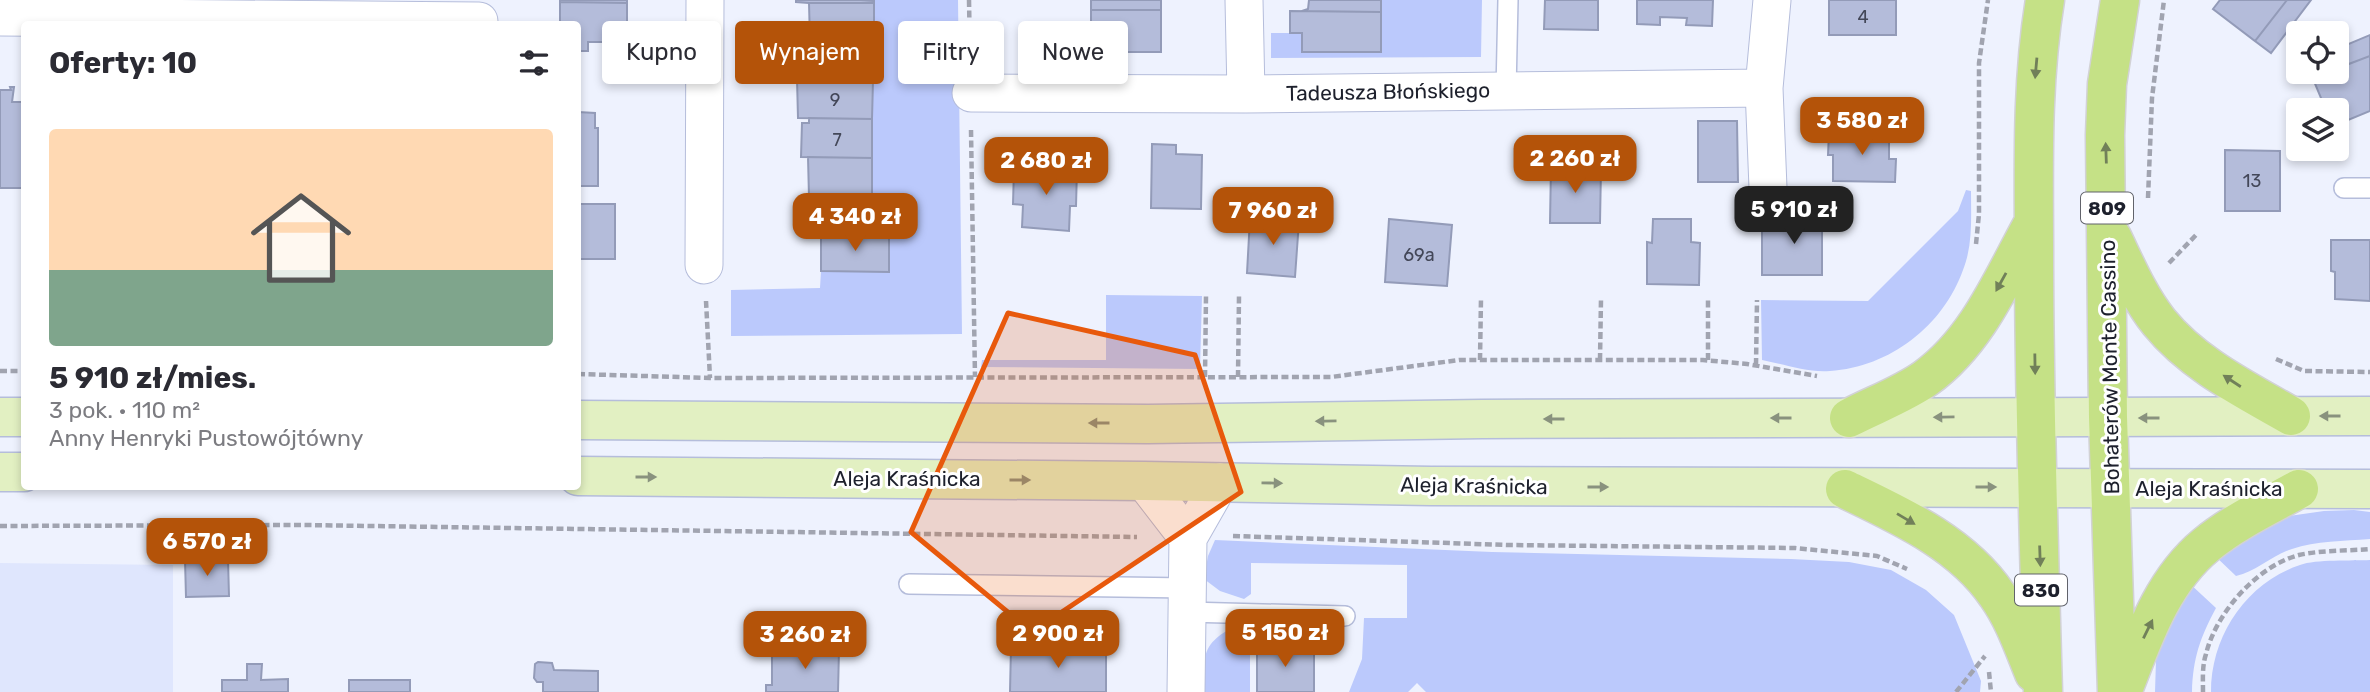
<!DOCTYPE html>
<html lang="pl">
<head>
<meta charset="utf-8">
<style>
  :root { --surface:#fff; --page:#f2f2f3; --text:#2b2b33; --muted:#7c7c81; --accent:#b45309 }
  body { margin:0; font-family:Rubik,sans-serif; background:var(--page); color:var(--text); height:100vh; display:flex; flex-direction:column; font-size:26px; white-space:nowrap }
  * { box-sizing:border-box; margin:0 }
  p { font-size:23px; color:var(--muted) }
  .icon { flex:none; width:38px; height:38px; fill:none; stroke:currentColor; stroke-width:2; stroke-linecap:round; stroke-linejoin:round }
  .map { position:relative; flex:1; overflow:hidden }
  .details { position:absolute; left:21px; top:21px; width:560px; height:469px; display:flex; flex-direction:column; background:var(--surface); border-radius:7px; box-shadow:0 4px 10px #0003 }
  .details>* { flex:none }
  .guide { position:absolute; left:602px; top:21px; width:665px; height:63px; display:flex; gap:14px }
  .fabs { position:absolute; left:2286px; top:21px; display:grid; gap:14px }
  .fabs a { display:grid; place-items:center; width:63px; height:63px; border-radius:7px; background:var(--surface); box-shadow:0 4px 10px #0003; font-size:35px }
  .price { position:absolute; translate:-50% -60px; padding:0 16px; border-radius:14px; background:var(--accent); color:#fff; font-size:23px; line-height:46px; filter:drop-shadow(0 2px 4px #0008) }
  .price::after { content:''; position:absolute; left:50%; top:42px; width:21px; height:16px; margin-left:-10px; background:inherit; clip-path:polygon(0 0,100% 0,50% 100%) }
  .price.selected { background:#222; color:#fff }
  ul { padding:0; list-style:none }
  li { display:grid; align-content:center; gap:14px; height:371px; padding:0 28px }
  li span { display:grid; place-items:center; height:217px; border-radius:7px; color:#555 }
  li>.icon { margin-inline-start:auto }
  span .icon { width:126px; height:126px; fill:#fffc; stroke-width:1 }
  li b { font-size:30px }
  h2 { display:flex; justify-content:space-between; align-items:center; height:84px; padding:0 28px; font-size:30px }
  .pill { padding:0 24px; border-radius:7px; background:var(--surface); box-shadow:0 4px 10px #0003; font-size:24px; line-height:63px }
  .pill.selected { background:var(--accent); color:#fff }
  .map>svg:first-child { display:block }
  .built { fill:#dfe6fd }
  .green { fill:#bbc9fc }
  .building { fill:#b4bcda; stroke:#939bb8; stroke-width:2 }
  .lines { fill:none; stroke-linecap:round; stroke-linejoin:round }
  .lane-casing { stroke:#b5bddb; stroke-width:22 }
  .street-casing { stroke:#b5bddb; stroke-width:39 }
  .secondary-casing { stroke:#b5bddb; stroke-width:41 }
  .primary-casing { stroke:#d2d2d5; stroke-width:41 }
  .path { stroke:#a1a4b0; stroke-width:4.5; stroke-dasharray:7 3.5; stroke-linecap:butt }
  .lane { stroke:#fff; stroke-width:19 }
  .street { stroke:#fff; stroke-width:37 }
  .secondary { stroke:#e2f0c2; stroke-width:38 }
  .primary { stroke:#c5e186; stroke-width:38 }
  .oneway { fill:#718059 }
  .oneway2 { fill:#89927e }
  .marked { fill:#e8590c; fill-opacity:0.2; stroke:#e8590c; stroke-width:5; stroke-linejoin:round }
  .labels { text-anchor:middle; stroke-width:6; stroke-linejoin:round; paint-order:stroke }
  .number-label { font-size:18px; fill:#434758 }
  .shield { fill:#fff; stroke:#61636b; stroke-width:2 }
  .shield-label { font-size:19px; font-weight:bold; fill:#1d202c }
  .street-label { font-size:21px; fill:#1d202c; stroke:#fff }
</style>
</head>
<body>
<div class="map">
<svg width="2370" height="692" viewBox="0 0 2370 692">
  <rect width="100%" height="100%" fill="#eef2fe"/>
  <path class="built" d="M0 563 173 565V692H0Z"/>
  <path class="green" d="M861 0H958L962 334 731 336V290L820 288 821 271 889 272V234H880V196H872L874 1Z
    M1381 0H1482L1481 57 1271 58V33H1302V52H1381Z
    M1966 190 1971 191C1971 217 1973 245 1963 270 1943 326 1890 367 1830 371 1808 373 1783 364 1762 360L1761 300 1868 301 1958 211Z
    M1106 295 1202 296 1200 369 981 367 982 360H1106Z
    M2354 510 2370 512V539C2344 541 2316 541 2292 549 2272 555 2256 572 2236 576L2213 554 2289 516 2324 511Z
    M1215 540 1492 552 1791 559 1849 562 1891 570 1926 590 1954 615 1981 681 1980 692H1426L1417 683 1408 692H1349L1362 659 1364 618H1407V565L1251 563V594L1244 599 1220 591 1204 579 1208 556Z
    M2370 560V692H2211C2211 636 2246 583 2300 565 2316 559 2352 561 2370 560Z
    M2188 582 2216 608C2200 638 2193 658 2192 692H2155L2156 660 2161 633Z
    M1228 630H1239L1250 644V692H1204C1205 661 1199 647 1228 630Z"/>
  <path class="building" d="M560 0H627V3L560 2Z
    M796 0H861L874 1V3H809L796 2Z
    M1091 0H1161V10H1091Z
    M1309 0H1381V12L1302 11 1308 9Z
    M1545 0H1598V30L1544 29Z
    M1637 0H1713L1712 26 1686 25 1687 18 1660 17V25L1637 24Z
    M1829 0H1896V35H1829Z
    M2220 0H2287L2255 41 2213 9Z
    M2287 0H2311L2271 53 2255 41Z
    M560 2 627 3V42H588V51H578V24H560Z
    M809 3H874V42L810 41Z
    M1091 10H1161V52H1091Z
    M1290 11 1381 12V52H1302V33H1290Z
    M2370 35V56L2346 65 2339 48Z
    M799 41 874 42 873 81 797 79Z
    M2370 56V111L2336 125V110H2326L2313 79 2336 72V69Z
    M797 79 873 81 872 119 798 118Z
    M10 87H14L12 102H24V188H0V90H11Z
    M578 112 595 113V128H598V186H578Z
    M809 118 872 119V158L801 157 802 123H809Z
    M1698 121H1737L1738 182H1698Z
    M1829 132 1889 133V159H1896L1895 182 1833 181V155H1828Z
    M1152 144 1176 145V154L1202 155 1201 209 1151 208Z
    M2225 150 2280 151V211H2225Z
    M808 157 872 158V196L809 197Z
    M1551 166 1601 168 1600 223H1550Z
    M1014 168 1077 169 1076 206H1070L1069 231 1022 227 1023 205 1013 204Z
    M815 196H880V234L815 233Z
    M578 204H615V259H578Z
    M1786 212 1822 213V275H1762V229H1786Z
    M1250 218 1299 221 1295 277 1247 273Z
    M1389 219 1452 225 1447 286 1385 282Z
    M1653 219H1691V242L1700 243 1699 285 1647 284V242L1652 243Z
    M821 234H889V272L821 271Z
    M2331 240H2370V301L2335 299V272L2331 271Z
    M228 559 229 596 186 597 185 560Z
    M1257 645 1314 646V692H1257Z
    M1011 647 1106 649V692H1010Z
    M772 650H839L838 692H766V685H772Z
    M538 662 552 663 554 670 598 671V692H543V682H537L534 678 535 664Z
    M247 664H262L261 680 288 679V692H222V680H247Z
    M349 680H410V692H349Z"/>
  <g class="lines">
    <defs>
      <path id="lane" d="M1506 91 1508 0
        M2344 188H2370
        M909 584 1188 588
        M1187 612 1345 616"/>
      <path id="street" d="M1244 0 1246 94
        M0 17 479 21
        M971 93 1246 94 1764 88
        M1768 188 1764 88 1772 0
        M704 265 705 0
        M1144 481 1188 538 1220 482
        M1186 692 1188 538"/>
      <path id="secondary" d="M0 417H24
        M578 420 1148 424 1482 419 2370 416
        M0 472H24
        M578 476 1144 481 1431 486 2370 489"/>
      <path id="primary" d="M2112 237C2126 266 2139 297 2159 322 2193 364 2244 389 2291 416
        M1849 418C1874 405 1904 394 1926 378 1977 341 2002 280 2031 227
        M1845 489C1899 515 1962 543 1997 595 2014 619 2023 646 2034 673
        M2123 690C2143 639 2162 581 2206 545 2234 522 2268 506 2299 489
        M2043 692C2039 546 2034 401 2034 255 2034 170 2031 85 2045 0
        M2117 692 2108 417 2105 135 2107 84 2120 0"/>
    </defs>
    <use href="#lane" class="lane-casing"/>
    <use href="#street" class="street-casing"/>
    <use href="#secondary" class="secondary-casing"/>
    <use href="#primary" class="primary-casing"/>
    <path class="path" d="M969 0 970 55
      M971 130 975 377
      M2148 198 2152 98 2164 0
      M1976 244 1979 214V63L1988 0
      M2169 263 2197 234
      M706 301 710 378
      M2276 359 2304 371 2370 372
      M1480 360 1481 298
      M1600 360 1601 299
      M1708 360V300
      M1756 365 1757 300
      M0 371H24
      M578 374 710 378 1331 377 1459 360H1703L1747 364 1817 376
      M1205 377 1206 296
      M1238 377 1239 296
      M0 526 303 525 1137 537
      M1233 536 1508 545 1795 548 1877 556 1907 569
      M1989 672 1991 692
      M1956 692 1985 656
      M2203 692C2203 679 2202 666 2206 654 2216 613 2257 566 2299 555 2322 550 2347 551 2370 549"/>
    <use href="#lane" class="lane"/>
    <use href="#street" class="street"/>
    <use href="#secondary" class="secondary"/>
    <use href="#primary" class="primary"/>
  </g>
  <defs><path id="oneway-solid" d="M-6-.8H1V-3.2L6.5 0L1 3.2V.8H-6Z" transform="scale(1.75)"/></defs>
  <g class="oneway">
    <use href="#oneway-solid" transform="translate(2036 68) rotate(95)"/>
    <use href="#oneway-solid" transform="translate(2106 153) rotate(-92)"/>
    <use href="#oneway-solid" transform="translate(2001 282) rotate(119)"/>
    <use href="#oneway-solid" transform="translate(2035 364) rotate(89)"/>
    <use href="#oneway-solid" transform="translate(2232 381) rotate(-147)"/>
    <use href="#oneway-solid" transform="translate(1906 519) rotate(31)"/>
    <use href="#oneway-solid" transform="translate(2040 556) rotate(88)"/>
    <use href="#oneway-solid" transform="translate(2148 629) rotate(-64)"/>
  </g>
  <g class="oneway2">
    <use href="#oneway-solid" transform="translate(2330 416) rotate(-180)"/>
    <use href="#oneway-solid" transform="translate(1944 417) rotate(179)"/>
    <use href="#oneway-solid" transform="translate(1781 418) rotate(180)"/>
    <use href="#oneway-solid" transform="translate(2149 418) rotate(-180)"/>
    <use href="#oneway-solid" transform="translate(1554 419) rotate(180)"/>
    <use href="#oneway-solid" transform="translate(1326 421) rotate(179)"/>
    <use href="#oneway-solid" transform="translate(1099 423) rotate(-180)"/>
    <use href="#oneway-solid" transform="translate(646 477)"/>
    <use href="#oneway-solid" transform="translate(1020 480)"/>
    <use href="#oneway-solid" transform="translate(1272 483) rotate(1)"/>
    <use href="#oneway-solid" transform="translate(1598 487)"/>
    <use href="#oneway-solid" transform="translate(1986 487)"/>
  </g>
  <path class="marked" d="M1008 313 1195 355 1241 492 1032 632 911 532Z"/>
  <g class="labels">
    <g class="number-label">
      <text x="1863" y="23">4</text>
      <text x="835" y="106">9</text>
      <text x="837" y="146">7</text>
      <text x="2252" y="187">13</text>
      <text x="1419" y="261">69a</text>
    </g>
    <g class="shield">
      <rect x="2081" y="192.5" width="52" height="31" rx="5"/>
      <rect x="2015" y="574.5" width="52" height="31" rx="5"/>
    </g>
    <g class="shield-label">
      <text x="2107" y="215">809</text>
      <text x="2041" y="597">830</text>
    </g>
    <g class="street-label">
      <text transform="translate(1388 92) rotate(-1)" y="7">Tadeusza Błońskiego</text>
      <text transform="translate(2110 367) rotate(-91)" y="7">Bohaterów Monte Cassino</text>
      <text x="907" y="486">Aleja Kraśnicka</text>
      <text transform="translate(1474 486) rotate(1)" y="7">Aleja Kraśnicka</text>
      <text x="2209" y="496">Aleja Kraśnicka</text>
    </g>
  </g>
</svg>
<div class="fabs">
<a><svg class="icon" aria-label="locate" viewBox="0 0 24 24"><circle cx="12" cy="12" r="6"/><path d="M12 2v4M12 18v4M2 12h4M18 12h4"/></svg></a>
<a><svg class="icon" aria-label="layers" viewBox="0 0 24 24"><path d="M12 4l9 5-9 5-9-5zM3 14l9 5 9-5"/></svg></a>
</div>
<b class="price" style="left:1862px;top:157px">3 580 zł</b>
<b class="price" style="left:1575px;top:195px">2 260 zł</b>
<b class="price" style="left:1046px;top:197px">2 680 zł</b>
<b class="price selected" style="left:1794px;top:246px">5 910 zł</b>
<b class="price" style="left:1273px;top:247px">7 960 zł</b>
<b class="price" style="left:855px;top:253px">4 340 zł</b>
<b class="price" style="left:207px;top:578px">6 570 zł</b>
<b class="price" style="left:1285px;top:669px">5 150 zł</b>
<b class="price" style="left:1058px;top:670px">2 900 zł</b>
<b class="price" style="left:805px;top:671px">3 260 zł</b>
<div class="guide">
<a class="pill">Kupno</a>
<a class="pill selected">Wynajem</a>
<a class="pill">Filtry</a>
<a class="pill">Nowe</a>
</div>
<section class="details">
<h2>Oferty: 10<svg class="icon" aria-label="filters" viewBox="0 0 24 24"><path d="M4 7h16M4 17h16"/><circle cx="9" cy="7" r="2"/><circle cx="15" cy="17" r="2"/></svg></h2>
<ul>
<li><span style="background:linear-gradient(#ffd9b3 65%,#7fa58c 0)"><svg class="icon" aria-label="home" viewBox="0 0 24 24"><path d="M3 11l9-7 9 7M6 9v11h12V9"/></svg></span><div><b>5 910 zł/mies.</b><p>3 pok. · 110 m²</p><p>Anny Henryki Pustowójtówny</p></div></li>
</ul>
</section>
</div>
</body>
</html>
